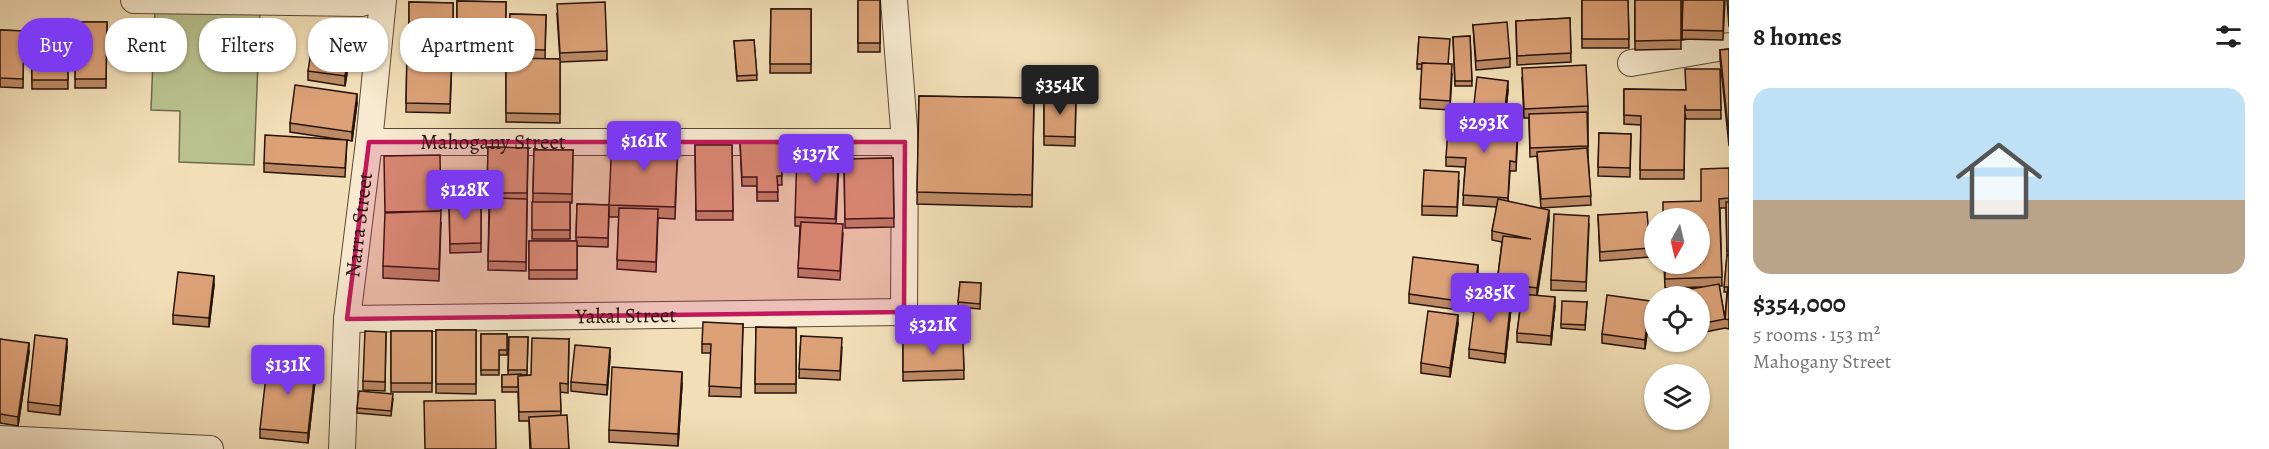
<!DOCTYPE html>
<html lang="en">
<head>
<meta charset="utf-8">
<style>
  :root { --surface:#fff; --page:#f6f6f6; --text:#222; --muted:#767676; --accent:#7c3aed }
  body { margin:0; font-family:Alegreya,serif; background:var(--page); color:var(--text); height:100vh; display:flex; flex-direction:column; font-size:22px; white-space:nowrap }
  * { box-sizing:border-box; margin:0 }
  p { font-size:20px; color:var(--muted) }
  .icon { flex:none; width:33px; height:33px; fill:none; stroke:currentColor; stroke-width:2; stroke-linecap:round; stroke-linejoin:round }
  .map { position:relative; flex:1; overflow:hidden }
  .details { display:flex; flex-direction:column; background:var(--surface); width:540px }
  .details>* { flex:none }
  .hud { position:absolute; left:18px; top:18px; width:570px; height:54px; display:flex; gap:12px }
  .needle { width:39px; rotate:188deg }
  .controls { position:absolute; left:1644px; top:208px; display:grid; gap:12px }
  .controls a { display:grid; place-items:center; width:66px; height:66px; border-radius:50%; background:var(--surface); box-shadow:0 2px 4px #0004; font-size:30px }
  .price { position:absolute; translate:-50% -51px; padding:0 14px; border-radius:6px; background:var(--accent); color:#fff; font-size:20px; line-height:39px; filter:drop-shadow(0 2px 3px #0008) }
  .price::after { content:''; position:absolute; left:50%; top:36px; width:18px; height:14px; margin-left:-9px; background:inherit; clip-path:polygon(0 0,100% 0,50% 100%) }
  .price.on { background:#222; color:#fff }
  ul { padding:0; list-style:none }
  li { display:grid; align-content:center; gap:12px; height:318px; padding:0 24px }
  li span { display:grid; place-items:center; height:186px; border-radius:18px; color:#555 }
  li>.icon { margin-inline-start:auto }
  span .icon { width:108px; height:108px; fill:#fffc; stroke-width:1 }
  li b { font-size:26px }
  h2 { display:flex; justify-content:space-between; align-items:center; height:72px; padding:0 24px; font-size:26px }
  .chip { padding:0 21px; border-radius:24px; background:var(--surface); box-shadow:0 2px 4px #0004; font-size:21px; line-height:54px }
  .chip.on { background:var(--accent); color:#fff }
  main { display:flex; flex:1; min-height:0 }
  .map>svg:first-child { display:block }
  .green { fill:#b9c28f; stroke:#706a4c; stroke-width:1.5 }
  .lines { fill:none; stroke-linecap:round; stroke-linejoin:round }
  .minor-casing { stroke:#5a4635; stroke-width:28 }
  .minor { stroke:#f7ead0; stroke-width:26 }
  .wall { fill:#bd8a66; stroke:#27130a; stroke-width:1.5; fill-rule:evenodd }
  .shaded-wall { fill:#9a7153; stroke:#27130a; stroke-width:1.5 }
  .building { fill:#dca177; stroke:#27130a; stroke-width:1.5 }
  .marked { fill:#c2185b; fill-opacity:0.2; stroke:#c2185b; stroke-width:4.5; stroke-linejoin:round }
  .labels { text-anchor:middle; stroke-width:4.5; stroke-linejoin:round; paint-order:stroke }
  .street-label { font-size:21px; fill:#27130a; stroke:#f7ead0 }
</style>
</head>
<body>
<main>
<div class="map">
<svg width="1729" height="449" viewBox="0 0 1729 449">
  <rect width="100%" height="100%" fill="#f2dfb7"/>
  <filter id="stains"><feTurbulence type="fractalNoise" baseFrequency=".00333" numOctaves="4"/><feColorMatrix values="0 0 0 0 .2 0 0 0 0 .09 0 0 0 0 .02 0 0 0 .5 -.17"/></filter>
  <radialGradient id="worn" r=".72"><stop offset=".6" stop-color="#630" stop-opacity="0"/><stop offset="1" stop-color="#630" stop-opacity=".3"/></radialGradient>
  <path class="green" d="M155 8 260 12 254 165 179 162 180 111 151 110Z"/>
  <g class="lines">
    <defs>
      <g id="minor">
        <path d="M134 0 361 3 371 0"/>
        <path d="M1631 63 1729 46"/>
        <path id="s1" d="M369 142H905"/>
        <path id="s2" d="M347 319 904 312 905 142 894 0"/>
        <path d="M0 439 210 449"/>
        <path id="s3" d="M342 449 347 319 369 142 383 0"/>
      </g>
    </defs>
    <use href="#minor" class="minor-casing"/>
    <use href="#minor" class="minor"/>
  </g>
  <path class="wall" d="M858 0H880V52H858Z
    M1582 0H1628L1629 48H1582Z
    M1635 0H1681V49L1635 50Z
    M1683 0H1725L1723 40 1682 39Z
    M457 1 506 2 505 64H457Z
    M409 2 453 3V57H452L450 113 406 112 407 52H409Z
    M771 9H811V73H770Z
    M510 14 546 15 545 59H560L557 14 607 51V60L560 62V123L506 122V58H523H509Z
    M1570 18 1571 62 1517 65 1516 21Z
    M76 22H107L106 88H75Z
    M1473 25 1510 58V67L1476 70Z
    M67 26 68 89H32L31 27Z
    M0 30 24 31 23 88 0 87Z
    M1470 36 1472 86H1455L1453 37Z
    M1419 37 1449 64 1452 74 1450 110 1420 108 1422 69H1417Z
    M754 40 757 80 737 81 734 41Z
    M351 48 345 86 308 80V71Z
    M1729 49V146L1720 59V50Z
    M1720 69 1721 119H1686L1685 114 1684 179H1640L1641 125 1624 124V89L1685 90Z
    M1522 78 1588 106V155L1591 205 1541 208 1537 156 1530 157 1529 118H1524Z
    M1508 90 1505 121 1518 131 1516 171H1510L1508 201 1549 219 1537 295 1555 306 1551 345 1517 342V333L1522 295 1497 292V283L1502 242 1492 240V231L1497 207 1463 205 1465 167 1446 166V157L1473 118V113Z
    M1044 95 1076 96 1075 146 1044 145Z
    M919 96 1034 98 1032 207 917 204Z
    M357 103 352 141 347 140 345 177 264 172V163L344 140 290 132V123Z
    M1599 133 1631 134 1630 177 1598 176Z
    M678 139 675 219 658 218 656 272 617 269 619 217H609V205Z
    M781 141 782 185H777L778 201H757V186H742L740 142Z
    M695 145H732L733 220H696Z
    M488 147 528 148 526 271 488 270 489 202H487Z
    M534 150H573L572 203H570V239H532Z
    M893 158 894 227 845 228 844 159Z
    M839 163 836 224 843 233 840 280 798 277 800 226H795V217Z
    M1729 168V329L1725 328 1700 333V297H1663V294L1702 287 1665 288 1664 264ZM1720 208H1726L1727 256 1724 292H1727L1725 319 1719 286H1722Z
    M1459 181 1457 216 1422 215V206Z
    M481 199V252L450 253 449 200Z
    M577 204 609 205 608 247 577 246V279H529V241H576Z
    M1598 215 1650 248V257L1600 261Z
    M441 223 439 281 383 278V266Z
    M1589 225 1586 291 1551 290V280Z
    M1478 274 1473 312 1409 303V294Z
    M960 282 981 283 980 309 958 307Z
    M214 285 209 327 173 324V315Z
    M1587 302 1585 330 1561 328V324Z
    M1511 308 1505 363 1469 358V349Z
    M1650 310 1645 349 1602 343V334Z
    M743 324 741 397 709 396 711 353H702V344Z
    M1458 324 1450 377 1421 373V363Z
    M756 327 796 328V393H755Z
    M436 330H476V394L436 393Z
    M391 331H432V392H391Z
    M386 332 385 391 363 390V381Z
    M481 334H507V355H499V375H481Z
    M801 336 842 347 840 380 799 378Z
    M509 337H528L527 375H521V376L531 375 569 339 568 393 560 392 561 415 569 449H530L529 421H519L518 392H502V375H508Z
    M0 339 29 352 18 426 0 423Z
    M963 341 964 379 903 381V342Z
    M67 348 60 415 28 411V402Z
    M610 357 607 395 571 391V382Z
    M316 372 308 443 260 438V429Z
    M682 384 678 446 609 442V430Z
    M393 399 391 416 357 413V408Z"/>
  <path class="shaded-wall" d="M351 39V48L345 86V76Z
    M1508 81V90L1504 126V117Z
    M357 94V103L352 141V132Z
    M1549 210V219L1537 297V288Z
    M1478 265V274L1473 312V303Z
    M214 276V285L209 327V318Z
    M1555 297V306L1551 345V336Z
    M1511 299V308L1505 363V354Z
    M1650 301V310L1645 349V340Z
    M1458 315V324L1450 377V368Z
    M67 339V348L60 415V406Z
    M29 343V352L18 426V417Z
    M610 348V357L607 395V385Z
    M316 363V372L308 443V433Z
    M682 372V384L678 446V434Z"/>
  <path class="building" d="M858 0H880V43H858Z
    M1582 0H1628L1629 39H1582Z
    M1635 0H1681V40L1635 41Z
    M1683 0H1724L1723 31 1682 30Z
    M1727 0H1729V27Z
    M457 1 506 2 505 55H457Z
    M409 2 453 3V48L409 46Z
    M605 2 607 51 560 53 557 4Z
    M771 9H811V64H770Z
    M510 14 546 15 545 50 509 49Z
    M1570 18 1571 53 1517 56 1516 21Z
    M76 22H107L106 79H75Z
    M1507 22 1510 58 1476 61 1473 25Z
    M67 26 68 80H32L31 27Z
    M0 30 24 31 23 79 0 78Z
    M314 33 351 39 345 76 308 71Z
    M1470 36 1472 81H1455L1453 37Z
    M1419 37 1450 39 1448 64 1422 63V64H1417Z
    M754 40 757 75 737 76 734 41Z
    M1729 49V137L1720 50Z
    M407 52 452 53 450 104 406 103Z
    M506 58 560 59V114L506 113Z
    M1422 63 1452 64 1450 101 1420 99Z
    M1586 65 1588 106 1524 109 1522 68Z
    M1685 69H1720L1721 110H1686L1685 105 1684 170H1640L1641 116 1624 115V89L1686 90Z
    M1477 77 1508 81 1504 117 1473 113Z
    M295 85 357 94 352 132 290 123Z
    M1044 95 1076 96 1075 137 1044 136Z
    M919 96 1034 98 1032 195 917 192Z
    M1587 112 1588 146 1530 148 1529 114Z
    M1449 116 1518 122 1516 162 1510 161 1508 198 1463 195 1466 158 1446 157Z
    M1599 133 1631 134 1630 168 1598 167Z
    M265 135 347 140 345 168 264 163Z
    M612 137 678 139 675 207 609 205Z
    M781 141 782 176H777L778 192H757V177H742L740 142Z
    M695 145H732L733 211H696Z
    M488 147 528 148 527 193H487Z
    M1587 148 1591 196 1541 199 1537 152Z
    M534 150H573L572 194 533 193Z
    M797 151 839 154 835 219 795 217Z
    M440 155 441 211 385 213 384 156Z
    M893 158 894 218 845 219 844 159Z
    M1729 168V198L1719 199 1722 277 1665 279V264H1700V219H1663V202L1701 201V169Z
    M1424 170 1459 172 1457 207 1422 206Z
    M490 198 527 199 526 262 488 261Z
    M481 199V243L450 244 449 200Z
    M1498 199 1549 210 1537 288 1497 283 1503 236 1531 239 1492 231Z
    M532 202H570V230H532Z
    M1726 202H1729V251H1727Z
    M577 204 609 205 608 238 576 237Z
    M619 208 658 209 656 262 617 260Z
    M441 211 439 269 383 266 385 212Z
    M1647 212 1650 248 1600 252 1598 215Z
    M1554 214 1589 216 1586 282 1551 280Z
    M801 222 843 224 840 271 798 268Z
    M529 241H577V270H529Z
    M1727 255 1729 256V287H1724Z
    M1413 257 1478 265 1473 303 1409 294Z
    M178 272 214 276 209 318 173 315Z
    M960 282 981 283 980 304 958 302Z
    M1719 284 1725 319 1700 324V297H1664L1663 294Z
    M1728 288H1729V320L1725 319Z
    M1522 294 1555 297 1551 336 1517 333Z
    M1476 295 1511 299 1505 354 1469 349Z
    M1607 295 1650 301 1645 340 1602 334Z
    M1562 301 1587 302 1585 325 1561 324Z
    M1428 311 1458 315 1450 368 1421 363Z
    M703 322 743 324 741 388 709 386 711 344H702Z
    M756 327 796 328V384H755Z
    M436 330H476V384H436Z
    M365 331 386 332 385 382 363 381Z
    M391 331H432V383H391Z
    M481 334H507V350H499V370H481Z
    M35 335 67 339 60 406 28 402Z
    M801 336 842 338 840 371 799 369Z
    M509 337H528L527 370H508Z
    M532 338 569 339 568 384 560 383 561 411 519 412 518 376 531 375Z
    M0 339 29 343 18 417 0 414Z
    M963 341 964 370 903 372V342Z
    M575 345 610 348 607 385 571 382Z
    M268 358 316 363 308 433 260 429Z
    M612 367 682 372 678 434 609 430Z
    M521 374V376H518V387H502V375Z
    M359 391 393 394 391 411 357 408Z
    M495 400 496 449H425L424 401Z
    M567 415 569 449H531L529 417Z"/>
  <path class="marked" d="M369 142H905L904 312 347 319Z"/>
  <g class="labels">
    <g class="street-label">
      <text dy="7" stroke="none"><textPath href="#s1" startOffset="124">Mahogany Street</textPath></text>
      <text dy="7" stroke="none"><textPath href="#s3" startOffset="225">Narra Street</textPath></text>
      <text dy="7" stroke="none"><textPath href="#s2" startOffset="279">Yakal Street</textPath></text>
    </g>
  </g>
  <rect width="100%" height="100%" filter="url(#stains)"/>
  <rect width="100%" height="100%" fill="url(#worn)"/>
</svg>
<div class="controls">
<a><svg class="needle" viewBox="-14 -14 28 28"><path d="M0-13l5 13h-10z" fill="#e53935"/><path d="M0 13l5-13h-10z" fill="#767676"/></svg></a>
<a><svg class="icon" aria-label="locate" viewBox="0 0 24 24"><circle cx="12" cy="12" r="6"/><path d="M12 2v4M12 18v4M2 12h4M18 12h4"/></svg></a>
<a><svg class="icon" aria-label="layers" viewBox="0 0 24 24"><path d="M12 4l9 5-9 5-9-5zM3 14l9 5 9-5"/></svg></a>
</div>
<b class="price on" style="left:1060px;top:116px">$354K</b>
<b class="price" style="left:1484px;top:154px">$293K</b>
<b class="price" style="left:644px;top:172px">$161K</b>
<b class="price" style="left:816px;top:185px">$137K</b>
<b class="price" style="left:465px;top:221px">$128K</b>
<b class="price" style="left:1490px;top:324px">$285K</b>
<b class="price" style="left:933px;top:356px">$321K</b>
<b class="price" style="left:288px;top:396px">$131K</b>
<div class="hud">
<a class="chip on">Buy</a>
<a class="chip">Rent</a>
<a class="chip">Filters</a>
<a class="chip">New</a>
<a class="chip">Apartment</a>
</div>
</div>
<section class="details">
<h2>8 homes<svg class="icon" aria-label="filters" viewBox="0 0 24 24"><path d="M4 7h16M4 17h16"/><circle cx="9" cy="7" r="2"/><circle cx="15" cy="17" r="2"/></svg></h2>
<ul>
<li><span style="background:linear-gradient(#bfe0f5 60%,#b9a48a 0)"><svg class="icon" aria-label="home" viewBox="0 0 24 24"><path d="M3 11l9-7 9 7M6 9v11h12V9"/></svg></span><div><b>$354,000</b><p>5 rooms · 153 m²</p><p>Mahogany Street</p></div></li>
</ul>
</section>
</main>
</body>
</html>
